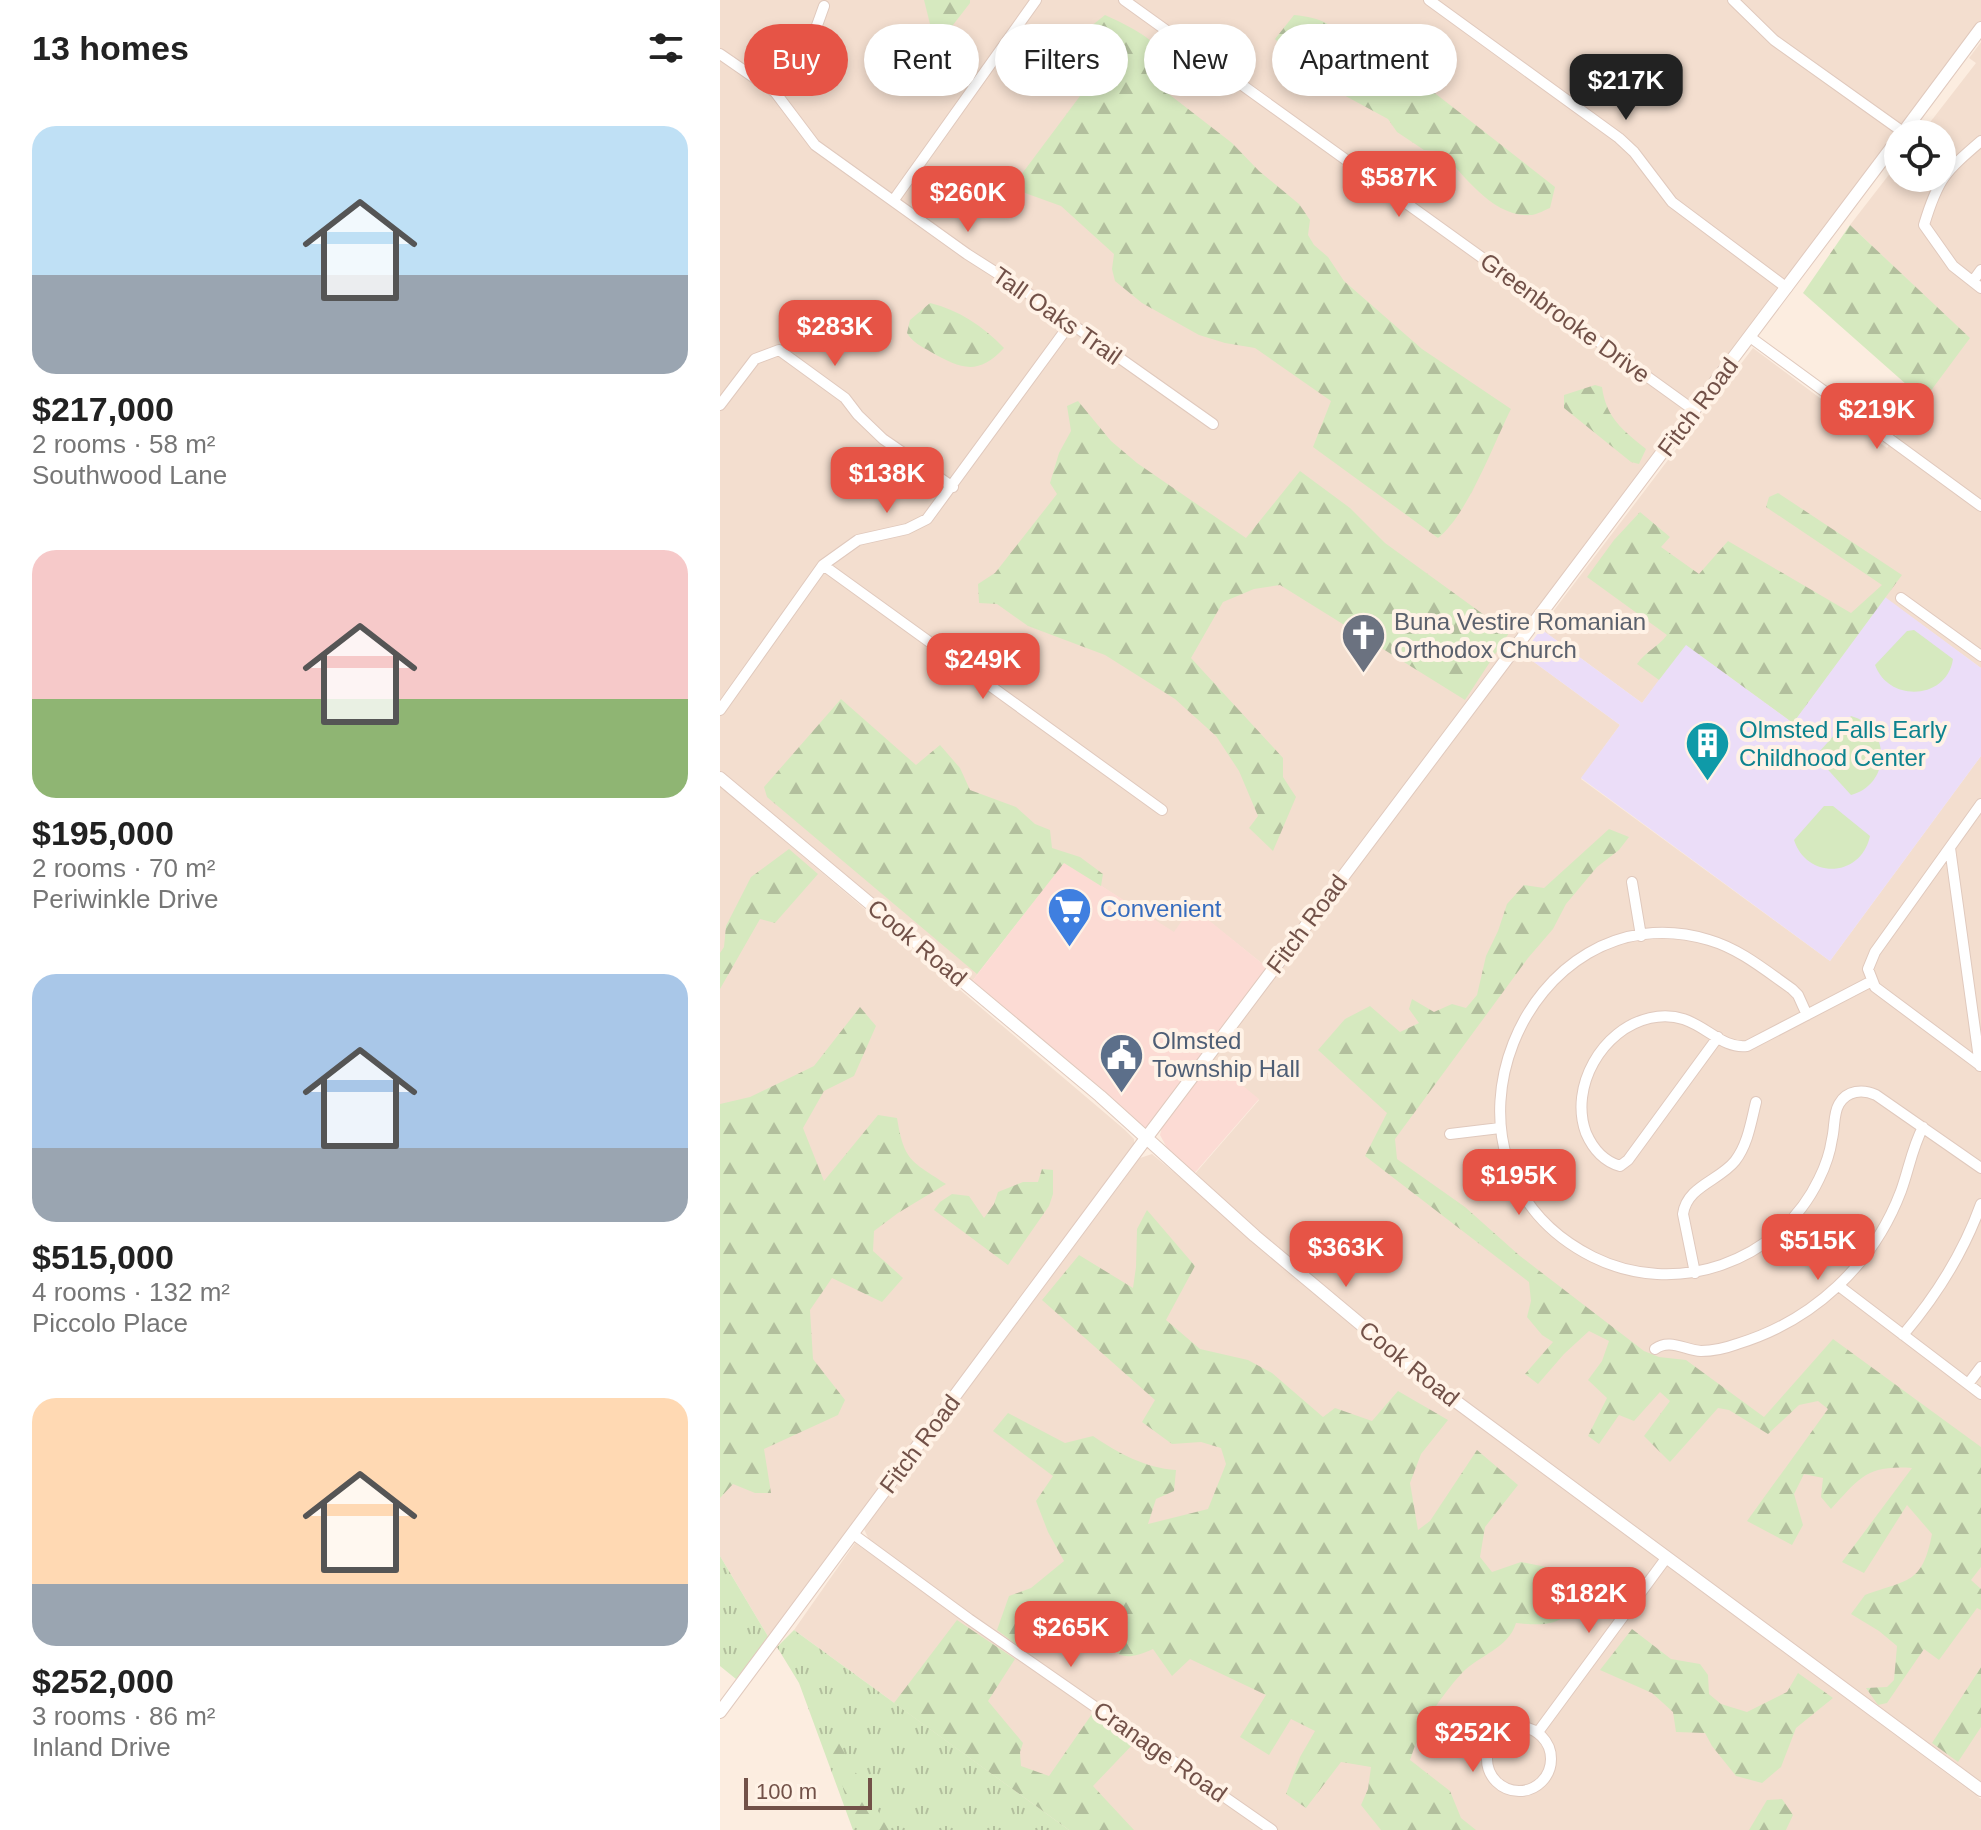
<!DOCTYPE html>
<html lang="en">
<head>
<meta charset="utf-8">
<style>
  :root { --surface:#fff; --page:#f6f6f6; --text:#222; --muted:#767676; --accent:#e65446 }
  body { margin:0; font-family:Arial,sans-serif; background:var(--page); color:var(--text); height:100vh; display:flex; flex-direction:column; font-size:30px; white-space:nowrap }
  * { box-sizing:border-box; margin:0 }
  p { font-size:26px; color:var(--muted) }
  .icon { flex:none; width:44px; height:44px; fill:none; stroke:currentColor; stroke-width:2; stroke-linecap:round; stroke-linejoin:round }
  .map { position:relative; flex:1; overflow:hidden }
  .panel { display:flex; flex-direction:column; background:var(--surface); width:720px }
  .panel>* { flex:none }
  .top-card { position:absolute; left:24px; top:24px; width:760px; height:72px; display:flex; gap:16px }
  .controls { position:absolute; left:1164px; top:120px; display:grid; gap:16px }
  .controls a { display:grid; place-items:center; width:72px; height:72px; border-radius:50%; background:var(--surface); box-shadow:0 4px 12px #0003; font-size:40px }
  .scale { position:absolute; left:24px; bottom:20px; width:128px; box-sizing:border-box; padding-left:8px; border:4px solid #725148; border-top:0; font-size:22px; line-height:28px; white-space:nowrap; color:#725148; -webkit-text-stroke:6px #fff2e6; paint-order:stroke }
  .price { position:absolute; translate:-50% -68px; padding:0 18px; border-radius:16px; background:var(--accent); color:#fff; font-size:26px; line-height:52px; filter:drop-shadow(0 2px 4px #0008) }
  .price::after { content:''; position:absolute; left:50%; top:48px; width:24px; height:18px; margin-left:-12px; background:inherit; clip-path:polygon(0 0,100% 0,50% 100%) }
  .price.current { background:#222; color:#fff }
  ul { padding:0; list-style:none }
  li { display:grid; align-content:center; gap:16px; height:424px; padding:0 32px }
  li span { display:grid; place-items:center; height:248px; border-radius:24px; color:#555 }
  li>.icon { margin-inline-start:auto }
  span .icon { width:144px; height:144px; fill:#fffc; stroke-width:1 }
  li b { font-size:34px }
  h2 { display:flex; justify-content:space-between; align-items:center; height:96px; padding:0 32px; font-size:34px }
  .chip { padding:0 28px; border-radius:36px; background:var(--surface); box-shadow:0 4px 12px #0003; font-size:28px; line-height:72px }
  .chip.current { background:var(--accent); color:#fff }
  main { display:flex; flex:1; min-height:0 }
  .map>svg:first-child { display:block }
  .residential { fill:#f3decf }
  .commercial { fill:#fcdbd4 }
  .education { fill:#ebddf8 }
  .grass { fill:url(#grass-tufts) }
  .forest { fill:url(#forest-firs) }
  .pitch { fill:#d6e9bf }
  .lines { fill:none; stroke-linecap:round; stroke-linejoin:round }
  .minor-casing { stroke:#e0c9bd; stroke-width:12 }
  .tertiary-casing { stroke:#e0c9bd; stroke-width:14 }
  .minor { stroke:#fff; stroke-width:10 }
  .tertiary { stroke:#fff; stroke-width:12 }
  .labels { text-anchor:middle; stroke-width:8; stroke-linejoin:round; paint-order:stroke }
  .street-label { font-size:24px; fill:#725148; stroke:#fff2e6 }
  .worship-label { font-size:24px; fill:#5b616d; stroke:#fff2e6; text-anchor:start }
  .culture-label { font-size:24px; fill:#0d838f; stroke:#fff2e6; text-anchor:start }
  .shop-label { font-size:24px; fill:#366cbe; stroke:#fff2e6; text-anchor:start }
  .service-label { font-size:24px; fill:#4e5e75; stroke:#fff2e6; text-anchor:start }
</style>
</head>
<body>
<main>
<section class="panel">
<h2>13 homes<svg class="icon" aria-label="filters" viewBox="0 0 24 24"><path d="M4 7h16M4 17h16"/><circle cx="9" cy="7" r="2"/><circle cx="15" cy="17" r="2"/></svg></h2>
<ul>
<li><span style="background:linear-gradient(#bfe0f5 60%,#9aa5b1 0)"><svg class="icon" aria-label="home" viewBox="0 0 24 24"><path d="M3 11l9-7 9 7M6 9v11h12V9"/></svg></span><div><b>$217,000</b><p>2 rooms · 58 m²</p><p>Southwood Lane</p></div></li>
<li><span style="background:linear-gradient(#f6c9c9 60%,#8fb573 0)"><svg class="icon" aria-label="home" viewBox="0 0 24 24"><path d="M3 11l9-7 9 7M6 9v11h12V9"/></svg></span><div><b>$195,000</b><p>2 rooms · 70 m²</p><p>Periwinkle Drive</p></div></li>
<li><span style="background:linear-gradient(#a9c7e8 70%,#9aa5b1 0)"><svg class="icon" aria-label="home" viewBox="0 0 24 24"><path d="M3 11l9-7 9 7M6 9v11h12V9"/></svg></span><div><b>$515,000</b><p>4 rooms · 132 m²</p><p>Piccolo Place</p></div></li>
<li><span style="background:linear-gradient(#ffd9b3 75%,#9aa5b1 0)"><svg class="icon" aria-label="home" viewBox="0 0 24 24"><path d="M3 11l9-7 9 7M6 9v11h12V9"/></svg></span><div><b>$252,000</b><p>3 rooms · 86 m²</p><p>Inland Drive</p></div></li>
</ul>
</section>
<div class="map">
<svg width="1261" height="1830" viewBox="0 0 1261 1830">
  <defs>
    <pattern id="grass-tufts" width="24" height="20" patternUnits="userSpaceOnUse" patternTransform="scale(2)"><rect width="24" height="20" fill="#d6e9bf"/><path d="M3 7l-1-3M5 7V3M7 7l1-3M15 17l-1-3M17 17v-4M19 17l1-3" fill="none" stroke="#b2bf9d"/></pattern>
    <pattern id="forest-firs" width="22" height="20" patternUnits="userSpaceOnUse" patternTransform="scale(2)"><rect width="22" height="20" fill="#d6e9bf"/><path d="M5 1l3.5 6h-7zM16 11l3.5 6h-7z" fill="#b2bf9d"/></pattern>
  </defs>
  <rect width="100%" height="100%" fill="#fcede0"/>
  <path class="residential" d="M0 0H1261V22L549 969 485 918 475 903 454 933 344 862 250 984 0 774Z
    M1261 42V668L1165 598 1073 723 966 645 922 703 821 629 822 626 1033 348 1167 448 1249 338 1130 225 1178 163V178H1222V134H1201L1256 63 1249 58Z
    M799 651 900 725 861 779 1110 961 1261 756V1785L754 1412 473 1176 539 1100 492 1061Z
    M0 786 405 1130 414 1139V1144L49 1638 0 1556Z
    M432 1154 737 1409 1261 1799V1830H554L277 1636 150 1542 144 1529 420 1158Z
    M135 1543 543 1830H349L74 1630Z"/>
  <path class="commercial" d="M344 862 454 932 475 902 489 912 486 918 549 969 425 1129 250 984Z
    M492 1061 539 1099 472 1176 447 1148 440 1135 443 1123Z"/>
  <path class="education" d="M1165 597 1261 668V756L1110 961 861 778 900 725 803 654 821 629 922 703 965 644 1073 723Z"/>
  <path class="grass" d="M0 1556 49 1638 16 1679 0 1666Z
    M74 1630 349 1830H133L79 1683 57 1647Z"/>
  <path class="forest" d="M204 0H250V3L226 34 213 36Z
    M385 15C411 27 437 39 452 65L441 88 512 143 539 171 579 204 590 220 588 235 594 245 608 257 624 281 702 349 791 409C773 445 748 514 718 538L593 447 611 401 535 348 505 343 479 335 422 303 395 281 392 269 394 254 341 206 305 193 291 180 293 173 301 175 360 96 320 67Z
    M574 15C602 18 614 24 631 46H666L689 73 835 187 830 208C825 210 818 214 812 215 772 218 745 175 720 151L704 150 677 132 668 119 607 86 609 66 567 51 555 39Z
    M1130 225 1250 338 1204 400 1083 293Z
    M210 303C239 310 263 326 284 348 258 376 241 369 211 352 201 346 193 343 187 333L190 320Z
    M875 385 882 387C886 418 903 430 926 449L919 464 911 462 844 408V395Z
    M358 401 391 441 417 463 526 538 580 471 630 508 665 543 789 633 745 700 560 585 534 589 503 602 471 658 563 758V777L576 797 553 851 529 828 538 816 519 771 496 736 455 699 385 655 308 626 277 604 259 603 258 584 275 573 337 494 330 483 339 453 351 431 347 406Z
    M1058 493 1182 575 1073 723 966 645 939 680 917 664C926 651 938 647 947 635L867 577 894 540 920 512 950 537 941 547 979 574 1008 541 1131 613 1162 585 1046 507 1049 497Z
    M121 699 196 765 220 745 240 768 250 790 296 807 315 824 330 830 332 848 360 857 383 874 381 886 344 863 257 974 47 797 44 787Z
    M889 829 909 837 899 850 877 867 846 904 833 929 808 958 675 1139 677 1159 745 1207 800 1256 924 1351 939 1357 966 1360 1044 1417 1113 1339 1261 1447V1567L1251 1580 1261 1589V1610L1257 1608 1219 1660 1204 1649 1167 1703 1158 1705 1146 1688 1167 1687 1174 1680 1177 1646 1159 1631 1131 1614 1145 1595C1188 1579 1202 1585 1212 1534L1187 1505 1144 1573 1122 1562 1192 1468C1146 1465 1140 1478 1111 1509L1101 1497 1103 1478 1084 1474 1074 1494 1083 1525 1072 1545 1027 1521 1108 1409 1098 1401 1079 1405 1048 1434 1009 1410 998 1408 950 1462 924 1436 950 1401 940 1392 914 1421 899 1415 879 1444 868 1436 887 1398 868 1380 882 1361 889 1341 869 1331 844 1354 818 1384 805 1374 833 1342 822 1335 807 1317 811 1301 809 1282 645 1156 667 1113 598 1050 625 1019 650 1006 680 1032 699 1023 689 1009 692 999 714 1012 732 1004 746 1008 757 995 766 956 778 931 787 904 804 885 824 888Z
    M69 849 98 874 55 923 40 919 0 989V953L4 947 6 926 31 877Z
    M140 1007 156 1026 134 1076 104 1091 83 1128 104 1181 158 1115 177 1118C184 1161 191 1161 226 1184L178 1213 154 1231 153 1251 183 1278 162 1302 112 1278 90 1310 93 1359 125 1400 118 1415 44 1449 51 1493H35L13 1484 0 1498V1104L30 1097 94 1066Z
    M322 1169 333 1170V1194L329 1206 288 1265 214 1210 220 1202 232 1194 249 1196 264 1218 274 1204 278 1192 303 1182H318Z
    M427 1210 475 1266 446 1320 480 1349 528 1360 552 1373 603 1417 615 1408 652 1421 678 1391 728 1420 701 1454 690 1483 698 1530 710 1521 757 1450 798 1485 765 1527 760 1557 772 1572 801 1562 866 1575 867 1598C839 1623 835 1627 796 1623 788 1649 759 1655 742 1673 719 1698 700 1728 690 1760L730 1791 741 1818 756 1830H661L641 1805 648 1789 651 1767 621 1762 586 1808 566 1794 580 1757 595 1731 571 1719 549 1755 520 1737 546 1695 470 1659 452 1676 433 1649C396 1666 391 1652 377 1619L331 1614 309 1654 277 1630 289 1596 311 1588 344 1561 328 1532 316 1501 333 1476 273 1431 288 1413 345 1443 373 1436C398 1453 425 1468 456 1470L454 1491 436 1499 428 1524 488 1509 506 1464 501 1448 481 1442 452 1444 422 1422 435 1400 322 1300 359 1255 413 1288 416 1267 417 1229Z
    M237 1620 295 1659 268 1701 303 1743 300 1752 301 1766 329 1776 374 1711 416 1741 373 1786 414 1830H349L174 1703Z
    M912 1629 951 1659 980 1664 988 1675 989 1694 1001 1704 1027 1712 1067 1692 1078 1673 1113 1698 1076 1728 1061 1767 1042 1783 1016 1776 992 1746 985 1733 956 1732 953 1712 932 1693 880 1670Z
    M1261 1667V1727L1238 1762 1212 1743Z
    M113 1733 169 1830H138L105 1736Z
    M1062 1799 1073 1815 1066 1830H1029L1047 1800Z"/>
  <path class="pitch" d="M1194 630 1233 659C1227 700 1169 703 1155 665L1187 631Z
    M1131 716C1171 727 1172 784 1131 795L1100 761V751Z
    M1104 806H1113L1150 836C1141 878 1087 880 1074 840Z"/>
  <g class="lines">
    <defs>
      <path id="minor" d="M404 0 975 411
        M709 0 899 138 914 152 952 202 1067 288
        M1013 0 1054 40 1183 132
        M0 54 55 92 95 145 247 254 302 289 493 424
        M55 92 95 31 104 6
        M1261 141C1225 172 1218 178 1204 225L1233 266 1261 288
        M173 201 316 0
        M1253 281 1261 270
        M1030 337 1261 506
        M0 405 35 359 59 350 125 398 138 415 163 439 233 487
        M103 565 442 810
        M1181 598 1261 656
        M0 710 103 565 138 540 187 529 207 519 350 324
        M1261 804 1155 952 1148 969 1155 987 1261 1066
        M1230 848 1260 1066
        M912 882 921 936
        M1087 1015 1078 995 1072 989C1045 970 1020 949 989 940 807 885 688 1164 873 1257 955 1298 1059 1263 1099 1179 1105 1167 1110 1153 1112 1139 1115 1128 1113 1114 1119 1104 1127 1090 1143 1089 1156 1095L1261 1168
        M998 1037 908 1160 900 1166C883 1161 873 1149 866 1133 849 1087 882 1029 930 1018 978 1007 994 1050 1027 1046L1152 981
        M730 1134 780 1128
        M975 1273 963 1214C967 1186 999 1181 1015 1161 1028 1144 1031 1122 1036 1102
        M1119 1286 1261 1394
        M1183 1335C1217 1295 1243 1254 1261 1204
        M935 1349C949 1338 965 1350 981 1351 994 1351 1006 1348 1017 1344 1093 1321 1153 1265 1181 1191 1189 1169 1192 1148 1203 1127
        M1248 1384 1261 1367
        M133 1534 249 1619 552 1830
        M767 1759a32 32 0 1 1 64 0a32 32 0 1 1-64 0Z
        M818 1732 947 1557"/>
      <path id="tertiary" d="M1182 134 1261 28
        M0 778 380 1096 535 1236 711 1383 1261 1790
        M0 1712 427 1137 1178 139"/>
    </defs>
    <use href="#minor" class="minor-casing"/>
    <use href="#tertiary" class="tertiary-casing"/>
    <use href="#minor" class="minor"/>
    <use href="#tertiary" class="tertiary"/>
  </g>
  <defs>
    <symbol id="church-pin" viewBox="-11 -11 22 30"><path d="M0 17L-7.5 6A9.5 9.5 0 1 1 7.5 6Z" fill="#6b7280" stroke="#fff2e6"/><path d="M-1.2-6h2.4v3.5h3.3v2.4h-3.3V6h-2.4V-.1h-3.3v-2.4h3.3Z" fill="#fff"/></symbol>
    <symbol id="building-pin" viewBox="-11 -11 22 30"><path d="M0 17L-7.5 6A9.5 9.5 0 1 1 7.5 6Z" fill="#0f9aa8" stroke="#fff2e6"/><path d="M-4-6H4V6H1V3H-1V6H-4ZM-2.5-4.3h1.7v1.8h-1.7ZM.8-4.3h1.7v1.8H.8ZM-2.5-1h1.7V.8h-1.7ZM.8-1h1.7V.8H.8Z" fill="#fff"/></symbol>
    <symbol id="supermarket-pin" viewBox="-11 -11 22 30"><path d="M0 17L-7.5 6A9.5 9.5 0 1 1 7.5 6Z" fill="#3f7fe0" stroke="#fff2e6"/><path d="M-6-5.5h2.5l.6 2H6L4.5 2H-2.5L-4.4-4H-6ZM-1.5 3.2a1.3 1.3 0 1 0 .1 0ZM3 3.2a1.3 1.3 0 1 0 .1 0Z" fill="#fff"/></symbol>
    <symbol id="civic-pin" viewBox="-11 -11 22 30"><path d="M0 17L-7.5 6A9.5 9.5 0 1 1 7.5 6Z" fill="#5c6f8a" stroke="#fff2e6"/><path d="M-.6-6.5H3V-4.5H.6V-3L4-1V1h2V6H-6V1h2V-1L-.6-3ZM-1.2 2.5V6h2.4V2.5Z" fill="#fff"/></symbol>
  </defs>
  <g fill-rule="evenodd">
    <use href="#church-pin" x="618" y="610" width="51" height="69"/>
    <use href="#building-pin" x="962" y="718" width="51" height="69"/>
    <use href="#supermarket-pin" x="324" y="884" width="51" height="69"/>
    <use href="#civic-pin" x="376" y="1030" width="51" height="69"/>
  </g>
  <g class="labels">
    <g class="street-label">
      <text transform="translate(337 316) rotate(35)" y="8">Tall Oaks Trail</text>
      <text transform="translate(845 318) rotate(36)" y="8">Greenbrooke Drive</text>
      <text transform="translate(978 407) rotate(-53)" y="8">Fitch Road</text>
      <text transform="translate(587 924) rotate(-53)" y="8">Fitch Road</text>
      <text transform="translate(197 943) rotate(40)" y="8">Cook Road</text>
      <text transform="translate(689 1364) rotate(39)" y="8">Cook Road</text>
      <text transform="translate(200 1444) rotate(-53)" y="8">Fitch Road</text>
      <text transform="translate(440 1752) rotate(35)" y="8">Cranage Road</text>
    </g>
    <g class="worship-label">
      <text x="674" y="630">Buna Vestire Romanian<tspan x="674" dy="28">Orthodox Church</tspan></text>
    </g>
    <g class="culture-label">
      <text x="1019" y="738">Olmsted Falls Early<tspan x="1019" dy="28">Childhood Center</tspan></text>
    </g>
    <g class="shop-label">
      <text x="380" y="917">Convenient</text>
    </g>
    <g class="service-label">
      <text x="432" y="1049">Olmsted<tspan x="432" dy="28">Township Hall</tspan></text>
    </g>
  </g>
</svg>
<div class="controls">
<a><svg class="icon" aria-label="locate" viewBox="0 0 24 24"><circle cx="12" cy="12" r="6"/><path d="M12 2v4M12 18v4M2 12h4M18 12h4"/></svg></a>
</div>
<div class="scale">100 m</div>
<b class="price current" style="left:906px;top:122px">$217K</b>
<b class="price" style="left:679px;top:219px">$587K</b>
<b class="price" style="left:248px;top:234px">$260K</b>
<b class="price" style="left:115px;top:368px">$283K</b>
<b class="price" style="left:1157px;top:451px">$219K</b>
<b class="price" style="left:167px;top:515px">$138K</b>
<b class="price" style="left:263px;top:701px">$249K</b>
<b class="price" style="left:799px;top:1217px">$195K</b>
<b class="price" style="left:1098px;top:1282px">$515K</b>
<b class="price" style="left:626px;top:1289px">$363K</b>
<b class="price" style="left:869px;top:1635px">$182K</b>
<b class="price" style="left:351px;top:1669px">$265K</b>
<b class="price" style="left:753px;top:1774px">$252K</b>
<div class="top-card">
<a class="chip current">Buy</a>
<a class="chip">Rent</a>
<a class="chip">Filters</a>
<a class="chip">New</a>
<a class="chip">Apartment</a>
</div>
</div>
</main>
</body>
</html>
